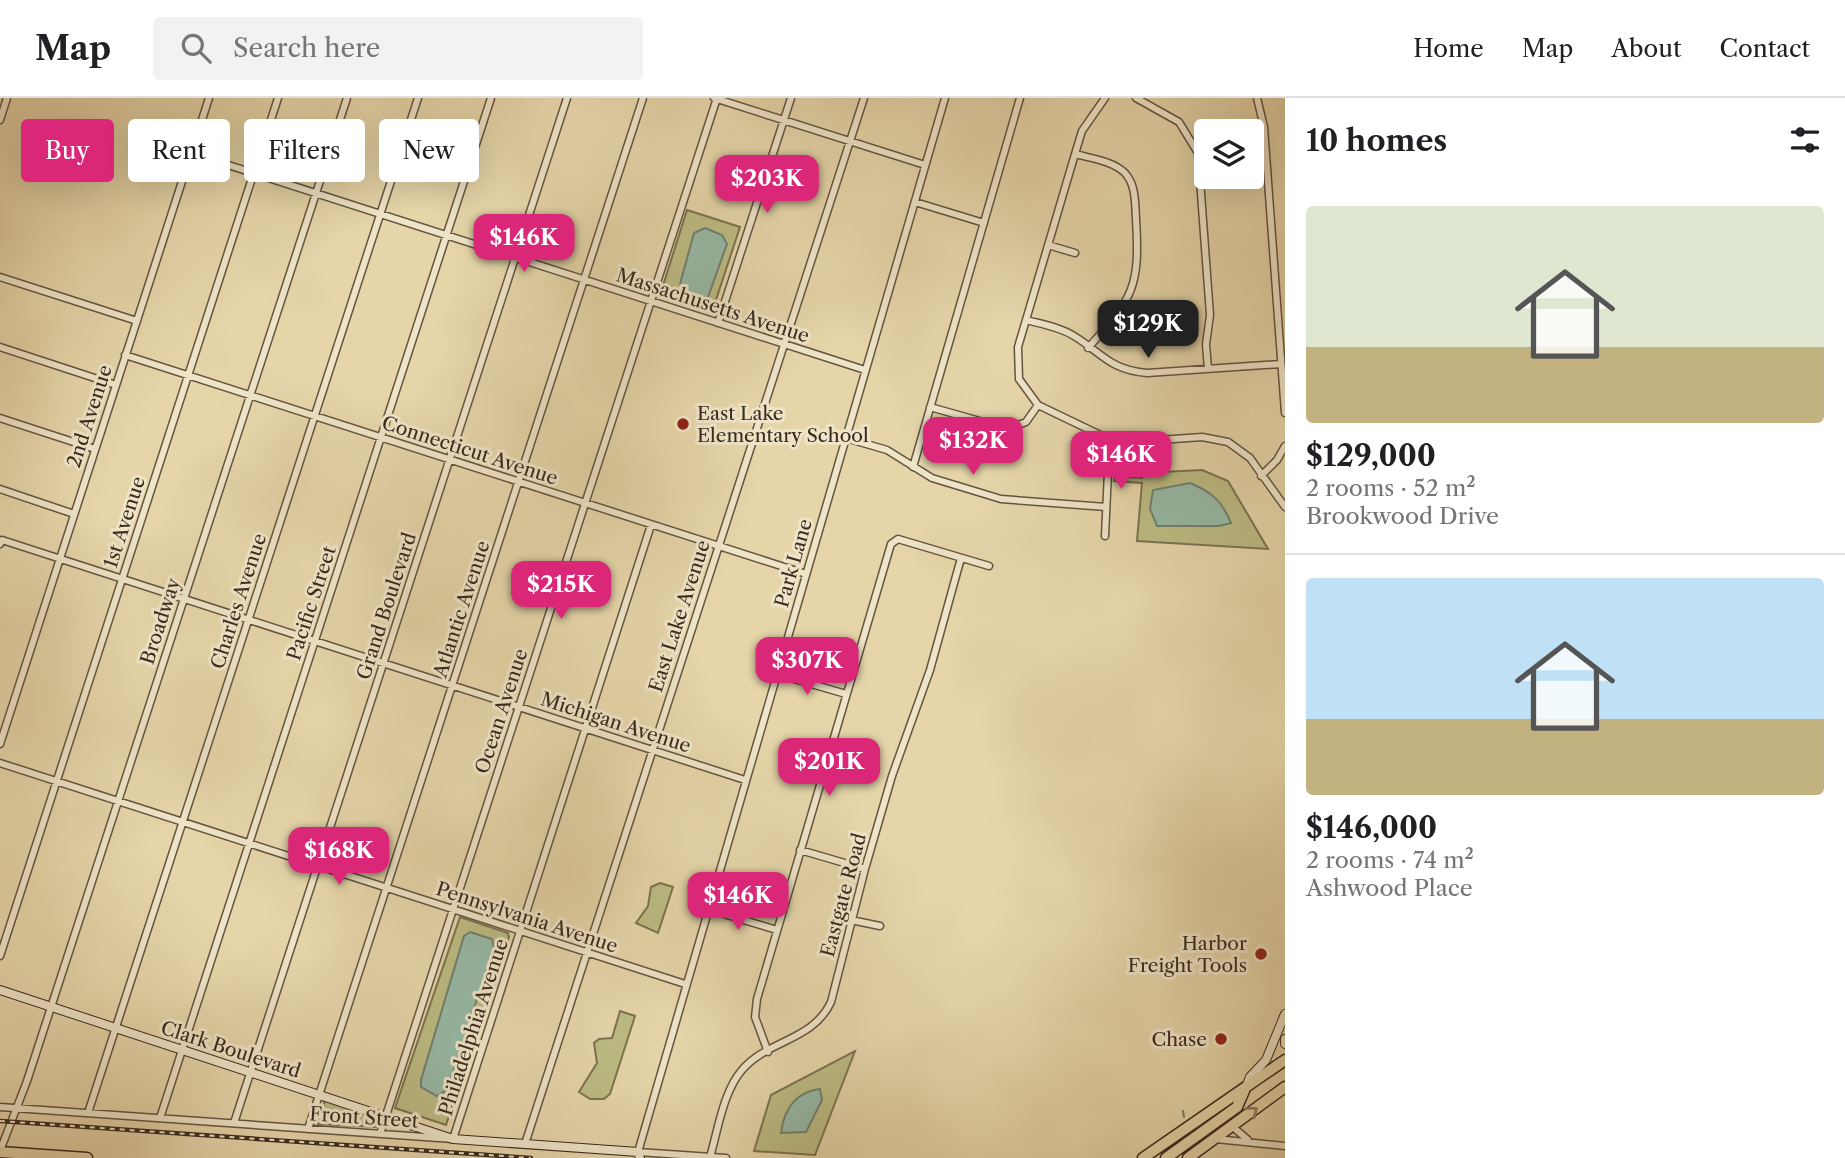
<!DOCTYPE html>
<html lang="en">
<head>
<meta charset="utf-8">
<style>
  :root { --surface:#fff; --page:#f2f2f2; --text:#202124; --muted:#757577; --line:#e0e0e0; --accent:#db2777 }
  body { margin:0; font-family:"Libre Caslon Text",serif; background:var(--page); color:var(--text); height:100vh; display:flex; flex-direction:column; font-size:26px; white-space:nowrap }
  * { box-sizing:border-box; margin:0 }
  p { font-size:23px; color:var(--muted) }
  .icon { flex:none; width:38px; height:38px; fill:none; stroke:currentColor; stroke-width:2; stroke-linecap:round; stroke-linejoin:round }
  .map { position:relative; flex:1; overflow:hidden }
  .sheet { display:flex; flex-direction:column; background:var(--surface); width:560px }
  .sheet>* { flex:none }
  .guide { position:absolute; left:21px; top:21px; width:665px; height:63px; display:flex; gap:14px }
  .controls { position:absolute; left:1194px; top:21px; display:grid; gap:14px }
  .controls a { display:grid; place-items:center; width:70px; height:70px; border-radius:7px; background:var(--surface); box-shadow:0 7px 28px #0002; font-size:35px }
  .price { position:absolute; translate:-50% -60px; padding:0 16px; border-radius:14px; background:var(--accent); color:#fff; font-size:23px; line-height:46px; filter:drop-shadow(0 2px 4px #0008) }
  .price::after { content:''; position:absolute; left:50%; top:42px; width:21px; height:16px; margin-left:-10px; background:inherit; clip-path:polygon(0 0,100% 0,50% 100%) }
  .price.on { background:#222; color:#fff }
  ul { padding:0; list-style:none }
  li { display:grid; align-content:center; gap:14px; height:371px; padding:0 21px }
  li+li { border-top:2px solid var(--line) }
  li span { display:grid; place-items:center; height:217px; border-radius:7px; color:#555 }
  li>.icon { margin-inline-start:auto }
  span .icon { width:126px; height:126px; fill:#fffc; stroke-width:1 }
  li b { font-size:30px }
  h2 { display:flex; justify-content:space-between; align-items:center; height:84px; padding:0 21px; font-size:30px }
  .chip { padding:0 24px; border-radius:7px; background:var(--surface); box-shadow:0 7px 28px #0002; font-size:24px; line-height:63px }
  .chip.on { background:var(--accent); color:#fff }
  header { display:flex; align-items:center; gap:42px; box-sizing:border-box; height:98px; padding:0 35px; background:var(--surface); border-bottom:2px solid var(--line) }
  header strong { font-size:33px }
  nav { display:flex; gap:38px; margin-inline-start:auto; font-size:24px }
  .search { width:490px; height:63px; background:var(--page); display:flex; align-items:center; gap:18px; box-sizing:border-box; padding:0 24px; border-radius:7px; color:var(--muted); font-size:26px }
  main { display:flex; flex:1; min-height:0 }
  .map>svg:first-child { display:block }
  .green { fill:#bcbb83; stroke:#7b7250; stroke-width:2 }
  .water { fill:#96b9a6; stroke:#717f70; stroke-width:2 }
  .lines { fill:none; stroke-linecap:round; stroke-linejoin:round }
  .stream { stroke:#717f70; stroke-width:2 }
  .street-casing { stroke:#655441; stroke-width:9 }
  .secondary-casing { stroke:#3a291e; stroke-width:10 }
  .highway-casing { stroke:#3a291e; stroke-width:13 }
  .street { stroke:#eee4c7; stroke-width:6 }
  .secondary { stroke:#eee4c7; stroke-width:8 }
  .highway { stroke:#e5d5a9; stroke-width:10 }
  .rail-casing { stroke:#3a291e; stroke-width:4.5 }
  .rail { stroke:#eee4c7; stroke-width:2; stroke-dasharray:5; stroke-linecap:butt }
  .oneway { stroke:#907f64 }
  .poi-dot { fill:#8f2418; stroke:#eee4c7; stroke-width:2.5 }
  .labels { text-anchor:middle; stroke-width:6; stroke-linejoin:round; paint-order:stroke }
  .street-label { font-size:19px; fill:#3a291e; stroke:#eee4c7 }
  .poi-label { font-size:19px; fill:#3a291e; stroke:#eee4c7; text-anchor:end }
</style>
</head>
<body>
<header>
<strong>Map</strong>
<div class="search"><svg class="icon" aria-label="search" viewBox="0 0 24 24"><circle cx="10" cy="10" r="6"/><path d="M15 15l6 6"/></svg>Search here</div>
<nav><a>Home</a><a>Map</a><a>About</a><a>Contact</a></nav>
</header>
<main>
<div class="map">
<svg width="1285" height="1060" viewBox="0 0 1285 1060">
  <rect width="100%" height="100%" fill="#e5d5a9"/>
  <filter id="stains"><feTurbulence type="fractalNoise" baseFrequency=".00286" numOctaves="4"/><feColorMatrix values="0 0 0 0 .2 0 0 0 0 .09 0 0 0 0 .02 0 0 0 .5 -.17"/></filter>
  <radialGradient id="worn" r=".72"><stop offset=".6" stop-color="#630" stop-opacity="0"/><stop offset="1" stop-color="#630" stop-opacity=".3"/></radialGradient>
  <path class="green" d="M687 112 740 129 712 214 660 197Z
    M1202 372 1228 383 1268 451 1137 443 1142 385 1114 383 1115 378 1142 380V375Z
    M660 785 673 789 658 835 636 825 648 808 651 789Z
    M460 819 508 835 509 839 446 1027 395 1010Z
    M620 913 635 918 610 996 604 1001H590L579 994 597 965 594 945 599 941 612 940Z
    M855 953 815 1057 754 1053 771 997Z
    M325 1002 378 1019 377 1029 318 1026Z"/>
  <path class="water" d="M705 130 722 137 727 146 708 199C697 201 685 195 680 186L694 135Z
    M1190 385C1212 394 1222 403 1231 425L1219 428H1157L1150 411 1153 392Z
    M470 834 492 841 494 849 447 992 437 998 421 989V982L464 838Z
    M820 991 822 1002 806 1034 781 1035C784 1012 795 994 820 991Z"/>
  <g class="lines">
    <path class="stream" d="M1183 1013 1184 1019"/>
    <defs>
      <path id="street" d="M714 0 925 67
        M1105 0 1082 33 1075 56 1018 249 1019 281 1038 307 1117 345 1202 339 1228 344 1250 360 1285 409
        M1136 0 1179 24 1198 55 1210 217 1206 246 1208 271
        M1257 0 1264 29 1285 315
        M0 22 7 0
        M191 55 865 272
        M1075 56C1090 60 1113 63 1125 75 1136 87 1135 105 1136 121 1140 189 1134 199 1088 250
        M915 104 984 125
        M1048 147 1075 155
        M0 179 137 223
        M1026 222C1041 226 1060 229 1074 238 1102 255 1110 272 1147 275L1281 266
        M718 225 791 0
        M0 249 116 287
        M125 257 806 476
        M930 309 1008 331 1026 324 1038 307
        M0 320 95 351
        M846 340 887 352 932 380 1001 401 1106 409
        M913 369 1020 0
        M1261 378 1277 362 1285 348
        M0 391 74 416
        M1105 438 1108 374 1117 345
        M0 446 2 442 745 682
        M777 576 846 596
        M0 646 209 0
        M0 665 685 886
        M800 752 865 771
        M707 811 777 832
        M851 822 880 828
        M0 858 278 0
        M768 954 755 919 757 901 891 446 898 441 989 468
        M0 1009 453 1041 651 427
        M88 1015 418 0
        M160 1020 491 0
        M234 1025 567 0
        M1233 1029 1248 1042
        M308 1031 643 0
        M380 1036 717 0
        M1216 1041 1285 1048
        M525 1046 864 0
        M0 1053 27 983 347 0
        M710 1059C718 1032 723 994 742 972 767 942 813 943 831 904L865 771 892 678 930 572 961 460
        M726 1060 638 1054 945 0"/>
      <path id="secondary" d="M0 892 453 1041 638 1054 640 1060
        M1285 941V946
        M1246 989 1250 979 1266 962 1285 916"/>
      <path id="highway" d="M0 1054 87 1060
        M1143 1060 1285 962
        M1166 1060 1237 1009 1244 993
        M1188 1060 1285 989"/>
    </defs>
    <use href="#street" class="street-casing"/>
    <use href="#secondary" class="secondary-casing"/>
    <use href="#highway" class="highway-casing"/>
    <use href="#street" class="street"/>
    <use href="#secondary" class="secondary"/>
    <use href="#highway" class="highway"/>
    <defs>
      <path id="rail" d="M0 1023 531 1060"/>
    </defs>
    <use href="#rail" class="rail-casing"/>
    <use href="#rail" class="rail"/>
  </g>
  <defs><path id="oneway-chevron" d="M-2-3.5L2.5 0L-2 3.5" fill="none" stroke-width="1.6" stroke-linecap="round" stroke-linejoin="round" transform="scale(1.75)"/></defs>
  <use class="oneway" href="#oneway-chevron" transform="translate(1253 1013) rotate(-38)"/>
  <g class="poi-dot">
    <circle cx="683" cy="326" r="7"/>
    <circle cx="1261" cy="856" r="7"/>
    <circle cx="1221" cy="941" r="7"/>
  </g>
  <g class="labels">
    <g class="street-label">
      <text transform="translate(713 207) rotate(18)" y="7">Massachusetts Avenue</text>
      <text transform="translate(89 318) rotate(-72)" y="7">2nd Avenue</text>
      <text transform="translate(470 352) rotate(18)" y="7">Connecticut Avenue</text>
      <text transform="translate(124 424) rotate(-72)" y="7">1st Avenue</text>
      <text transform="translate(793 465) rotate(-74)" y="7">Park Lane</text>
      <text transform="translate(238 503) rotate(-72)" y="7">Charles Avenue</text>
      <text transform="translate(311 505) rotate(-72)" y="7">Pacific Street</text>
      <text transform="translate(386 508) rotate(-72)" y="7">Grand Boulevard</text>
      <text transform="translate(461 511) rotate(-72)" y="7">Atlantic Avenue</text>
      <text transform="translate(679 518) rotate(-72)" y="7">East Lake Avenue</text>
      <text transform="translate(160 523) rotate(-72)" y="7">Broadway</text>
      <text transform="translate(501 613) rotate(-72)" y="7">Ocean Avenue</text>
      <text transform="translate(616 624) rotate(18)" y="7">Michigan Avenue</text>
      <text transform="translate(843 797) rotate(-75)" y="7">Eastgate Road</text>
      <text transform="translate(527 819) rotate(18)" y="7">Pennsylvania Avenue</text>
      <text transform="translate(473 929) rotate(-72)" y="7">Philadelphia Avenue</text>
      <text transform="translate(231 951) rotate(18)" y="7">Clark Boulevard</text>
      <text transform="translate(364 1019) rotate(4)" y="7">Front Street</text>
    </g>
    <g class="poi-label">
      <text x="697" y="322" text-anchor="start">East Lake<tspan x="697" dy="22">Elementary School</tspan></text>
      <text x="1247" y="852">Harbor<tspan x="1247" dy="22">Freight Tools</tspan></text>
      <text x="1207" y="948">Chase</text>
    </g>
  </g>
  <rect width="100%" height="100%" filter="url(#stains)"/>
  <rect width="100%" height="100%" fill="url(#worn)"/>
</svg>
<div class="controls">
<a><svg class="icon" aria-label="layers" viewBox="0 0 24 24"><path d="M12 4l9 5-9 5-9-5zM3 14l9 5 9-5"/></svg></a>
</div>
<b class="price" style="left:767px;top:117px">$203K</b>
<b class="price" style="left:524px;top:176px">$146K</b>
<b class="price on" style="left:1148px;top:262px">$129K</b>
<b class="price" style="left:973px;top:379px">$132K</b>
<b class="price" style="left:1121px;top:393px">$146K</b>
<b class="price" style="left:561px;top:523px">$215K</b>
<b class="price" style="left:807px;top:599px">$307K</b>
<b class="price" style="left:829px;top:700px">$201K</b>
<b class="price" style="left:339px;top:789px">$168K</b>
<b class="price" style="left:738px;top:834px">$146K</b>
<div class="guide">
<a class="chip on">Buy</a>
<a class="chip">Rent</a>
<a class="chip">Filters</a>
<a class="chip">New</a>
</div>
</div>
<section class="sheet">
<h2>10 homes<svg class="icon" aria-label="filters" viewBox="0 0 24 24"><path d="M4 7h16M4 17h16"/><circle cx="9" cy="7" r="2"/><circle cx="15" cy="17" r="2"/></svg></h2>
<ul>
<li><span style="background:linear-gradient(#dfe7d0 65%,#c2b280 0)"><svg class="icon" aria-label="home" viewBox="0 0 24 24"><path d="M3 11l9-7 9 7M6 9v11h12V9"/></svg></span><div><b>$129,000</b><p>2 rooms · 52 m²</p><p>Brookwood Drive</p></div></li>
<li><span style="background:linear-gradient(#bfe0f5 65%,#c2b280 0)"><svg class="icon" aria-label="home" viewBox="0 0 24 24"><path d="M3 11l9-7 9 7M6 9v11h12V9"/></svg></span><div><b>$146,000</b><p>2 rooms · 74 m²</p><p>Ashwood Place</p></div></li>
</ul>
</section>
</main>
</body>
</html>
